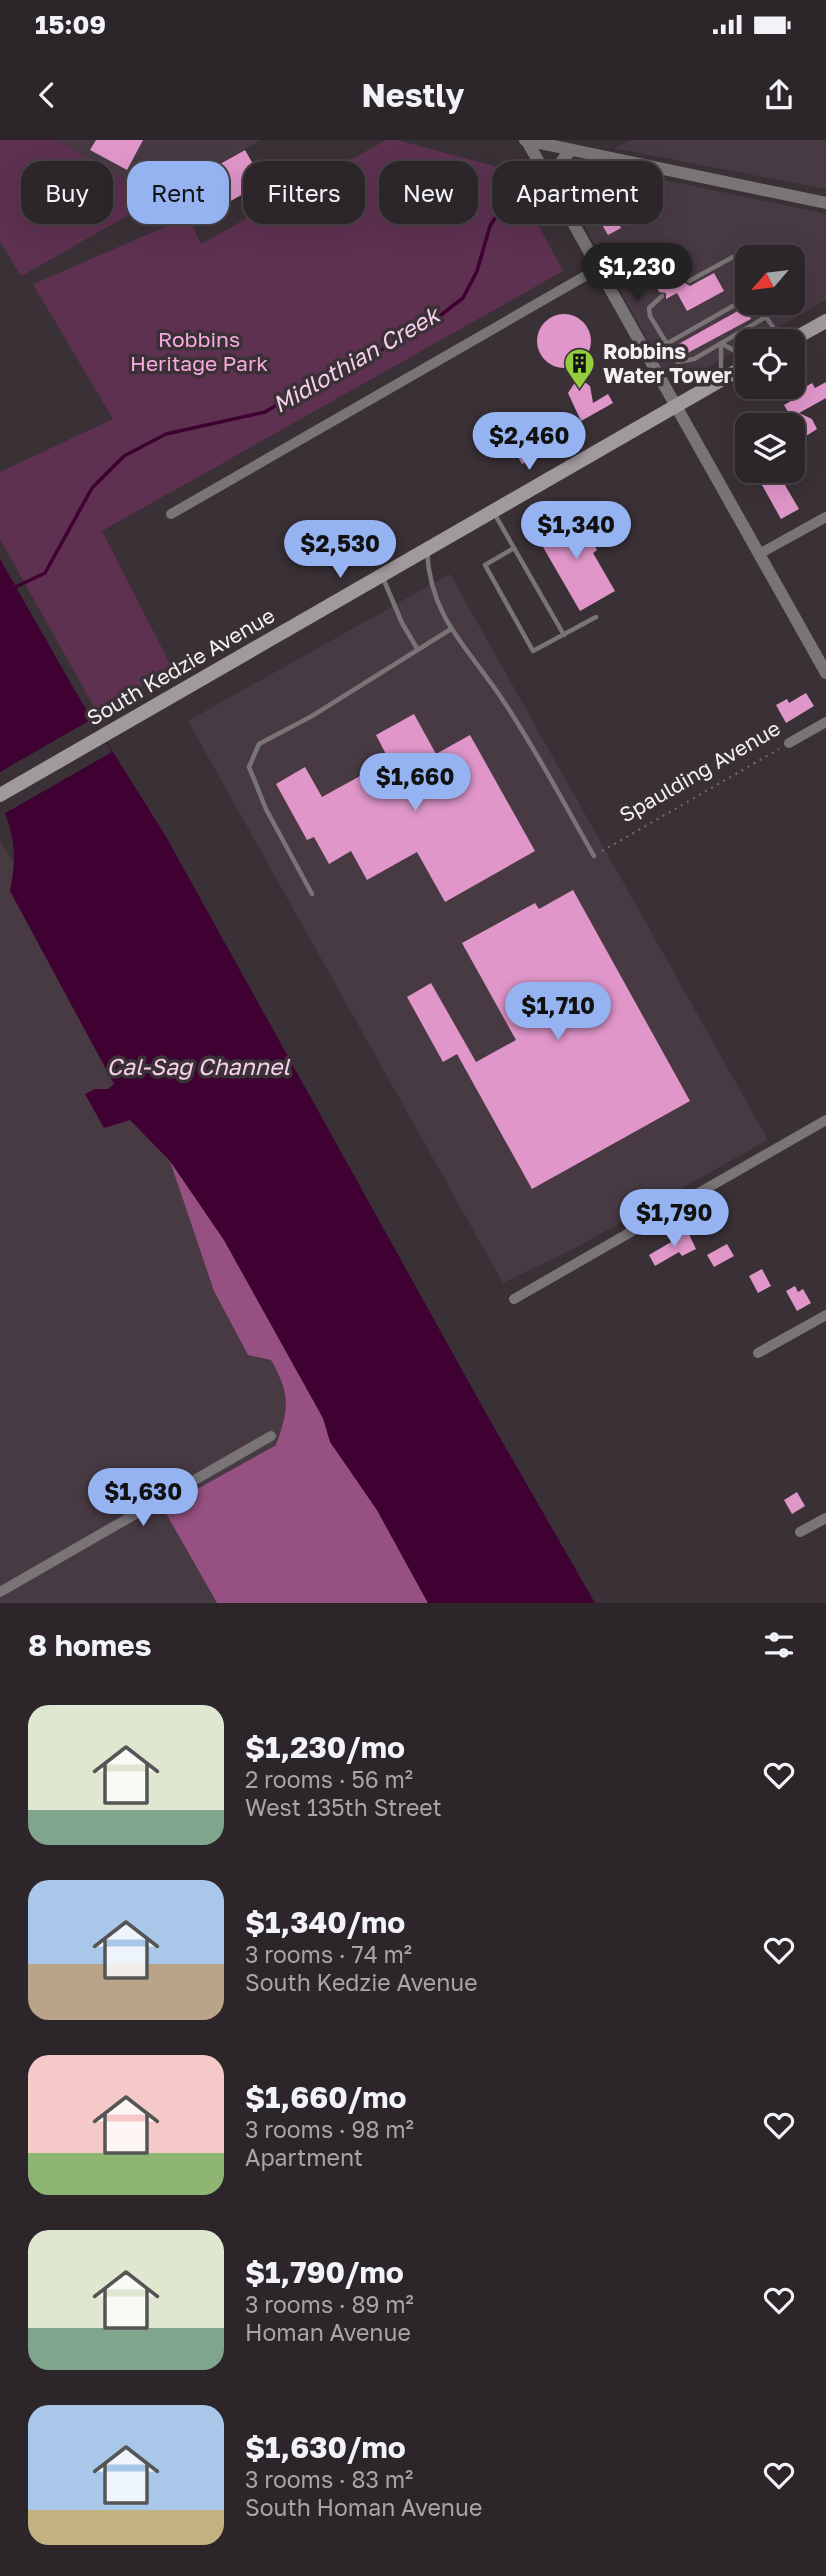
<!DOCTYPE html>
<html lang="en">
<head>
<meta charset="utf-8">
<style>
  :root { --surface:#2c2529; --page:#342d31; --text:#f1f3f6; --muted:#a6a5a8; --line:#484246; --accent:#95b2f1 }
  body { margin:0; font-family:"Golos Text",sans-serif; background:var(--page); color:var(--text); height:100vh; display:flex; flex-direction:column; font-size:26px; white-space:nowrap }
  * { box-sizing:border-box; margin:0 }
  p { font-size:23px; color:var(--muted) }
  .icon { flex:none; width:38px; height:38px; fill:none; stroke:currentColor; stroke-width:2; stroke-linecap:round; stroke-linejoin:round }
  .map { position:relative; height:1463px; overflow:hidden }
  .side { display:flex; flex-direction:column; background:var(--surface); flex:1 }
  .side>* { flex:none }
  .top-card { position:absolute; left:21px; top:21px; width:784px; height:63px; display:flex; gap:14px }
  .needle { width:46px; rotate:242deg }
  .buttons { position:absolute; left:735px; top:105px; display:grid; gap:14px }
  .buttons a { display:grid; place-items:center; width:70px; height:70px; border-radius:14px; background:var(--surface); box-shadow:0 7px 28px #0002,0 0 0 2px var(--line); font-size:35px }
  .price { position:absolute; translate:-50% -60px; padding:0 16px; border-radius:24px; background:var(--accent); color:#111; font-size:23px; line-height:46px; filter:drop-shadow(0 2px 4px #0008) }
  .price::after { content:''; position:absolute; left:50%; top:42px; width:21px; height:16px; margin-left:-10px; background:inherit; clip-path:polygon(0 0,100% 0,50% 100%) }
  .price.on { background:#222; color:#fff }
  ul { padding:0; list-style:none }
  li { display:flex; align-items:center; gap:21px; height:175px; padding:0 28px }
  li span { display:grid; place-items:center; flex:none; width:196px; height:140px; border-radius:21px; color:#555 }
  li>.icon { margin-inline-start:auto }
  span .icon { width:84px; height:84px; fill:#fffc; stroke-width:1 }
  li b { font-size:30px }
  h2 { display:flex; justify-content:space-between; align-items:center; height:84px; padding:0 28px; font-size:30px }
  .tag { padding:0 24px; border-radius:21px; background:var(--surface); box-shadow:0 7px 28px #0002,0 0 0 2px var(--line); font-size:24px; line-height:63px }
  .tag.on { background:var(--accent); color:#111 }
  .status { display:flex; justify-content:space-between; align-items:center; height:49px; padding:0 35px; background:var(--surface); direction:ltr }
  .status svg { height:19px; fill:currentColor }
  header { display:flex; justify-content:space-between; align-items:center; height:91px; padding:0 28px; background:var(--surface); font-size:32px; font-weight:700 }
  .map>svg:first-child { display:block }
  .built { fill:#483a43; fill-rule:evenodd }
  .green { fill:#5e3151 }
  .forest { fill:#965082 }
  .water { fill:#3f0032 }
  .pier { fill:#3a3137 }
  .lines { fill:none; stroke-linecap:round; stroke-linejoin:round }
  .stream { stroke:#3f0032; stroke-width:3.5 }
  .building { fill:#e196ca }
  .path { stroke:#746c71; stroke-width:2; stroke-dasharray:2 5; stroke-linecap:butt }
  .service { stroke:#797577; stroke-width:4.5 }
  .minor { stroke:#797577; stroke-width:10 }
  .tertiary { stroke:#797577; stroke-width:12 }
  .secondary { stroke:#a0999d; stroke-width:14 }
  .labels { text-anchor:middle; stroke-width:7; stroke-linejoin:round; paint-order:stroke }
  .park-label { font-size:21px; fill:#f9aae0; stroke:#3a3137 }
  .poi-label { font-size:21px; font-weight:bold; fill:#f5f0f3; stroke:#3a3137; text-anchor:start }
  .street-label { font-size:21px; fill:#f5f0f3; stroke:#3a3137 }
  .water-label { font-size:23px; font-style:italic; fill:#f8cfea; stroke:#3a3137 }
</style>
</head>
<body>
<div class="status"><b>15:09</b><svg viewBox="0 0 49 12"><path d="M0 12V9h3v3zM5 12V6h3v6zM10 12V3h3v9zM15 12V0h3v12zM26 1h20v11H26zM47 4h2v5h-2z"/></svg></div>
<header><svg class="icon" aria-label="back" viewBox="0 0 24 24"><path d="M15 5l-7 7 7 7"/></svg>Nestly<svg class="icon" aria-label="share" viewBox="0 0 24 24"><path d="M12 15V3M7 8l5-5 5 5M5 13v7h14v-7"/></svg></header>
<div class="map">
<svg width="826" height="1463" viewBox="0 0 826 1463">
  <rect width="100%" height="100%" fill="#3a3137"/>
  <path class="built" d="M0 0H261L21 136 0 101Z
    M632 0H826V49L613 8Z
    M580 22 826 74V160L754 201H747V205L688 239 664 230 562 45 567 32ZM747 117H793V163H747Z
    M450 434 768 1000 575 1108 503 1143 188 581Z
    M0 699 323 1278 164 1368 217 1463H0Z"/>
  <path class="green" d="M0 0H56L121 37 139 69 21 136 0 101Z
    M386 0H397L509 30 563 131 102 391 172 528 97 572 0 399V332L113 279 33 144 188 77 201 104Z"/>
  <path class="forest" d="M170 1021 224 1100 323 1278 331 1302 377 1370 428 1463H217L163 1368 276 1305C289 1268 291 1255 271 1220L248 1215 214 1151Z"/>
  <path class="water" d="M0 419 78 556 165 695 487 1275 595 1463H428L377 1370 330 1302 323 1278 224 1100 170 1021 130 980 104 988 85 954 95 949H108L114 944 10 751C17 716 15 694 0 662Z"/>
  <path class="pier" d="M92 579 112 612 2 675 0 670V632Z"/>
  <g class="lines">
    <path class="stream" d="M11 449 45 433 92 348 124 316 166 294 265 272 314 243 354 226 393 203 441 175 463 158 477 131 490 86 509 57"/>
  </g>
  <path class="building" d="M96 0H143L127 30 90 10Z
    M245 10 257 31 262 29 268 40 213 71 195 38Z
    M593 32 604 47 609 42 616 51 596 67 578 44Z
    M614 76 621 88 608 95 601 83Z
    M684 133 686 137 685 143 690 146 714 133 724 151 687 171 677 153 666 159V153L659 152 657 147Z
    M745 167 751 179 680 217 675 206Z
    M537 201a27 27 0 1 1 54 0a27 27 0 1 1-54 0Z
    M576 241H583L590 246 593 263 608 254 613 263 581 281 568 253Z
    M826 242V258L799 273 812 279 817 289 803 298 784 265 798 257 795 253 812 243 815 248Z
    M521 291 535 316 522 324 508 299Z
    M779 335 799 369 781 379 762 345Z
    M576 374 597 410 593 413 615 451 580 471 536 395 545 389 550 381 556 378 560 383Z
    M806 553 814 566 786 583 776 565 787 559 789 563Z
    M414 574 436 614 470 595 535 711 445 762 417 712 367 740 351 711 329 724 314 697 307 700 276 644 305 627 322 657 389 620 376 595Z
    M573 750 690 961 532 1049 457 914 443 922 407 857 431 843 476 922 516 900 462 803 535 763 539 769Z
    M688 1092 696 1109 682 1116 679 1112 655 1126 649 1115Z
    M727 1104 734 1116 714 1127 707 1115Z
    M762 1129 771 1146 758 1153 749 1136Z
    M795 1146 798 1152 803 1149 811 1163 797 1171 786 1151Z
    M797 1352 805 1366 792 1374 784 1360Z"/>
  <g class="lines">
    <path class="path" d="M602 711 779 609"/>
    <path class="service" d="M689 141 733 117 741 125 747 142
      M662 156 649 168 650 176 678 222 694 219 766 177
      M757 163 782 201
      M647 215 747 158
      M721 236V203L747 218
      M494 373 564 495
      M514 408 485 425 533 511 596 477
      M427 412C431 480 469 508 504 562 537 611 564 664 594 716
      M383 438 402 483 418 510
      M312 754 266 669 249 627 259 604 312 576 451 489"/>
    <path class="minor" d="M171 374 599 128
      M759 414 826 377
      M789 603 826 582
      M514 1159 826 980
      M758 1213 826 1175
      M800 1392 826 1378
      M0 1452 271 1296"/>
    <path class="tertiary" d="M525 0 826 63
      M527 1 826 533
      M558 50C553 31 559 23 571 10"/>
    <path class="secondary" d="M790 201 826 181
      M0 655 747 225"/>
  </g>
  <defs>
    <symbol id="building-pin" viewBox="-11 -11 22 30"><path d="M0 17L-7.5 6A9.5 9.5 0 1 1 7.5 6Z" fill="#93cd3d" stroke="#3a3137"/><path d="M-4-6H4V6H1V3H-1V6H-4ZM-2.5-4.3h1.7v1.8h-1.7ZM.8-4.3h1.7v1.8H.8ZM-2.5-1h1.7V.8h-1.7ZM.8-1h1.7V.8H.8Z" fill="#111"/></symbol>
  </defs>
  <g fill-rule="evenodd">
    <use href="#building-pin" x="562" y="206" width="35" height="47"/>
  </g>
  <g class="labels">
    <g class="park-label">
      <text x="199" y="207">Robbins<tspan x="199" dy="24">Heritage Park</tspan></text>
    </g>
    <g class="poi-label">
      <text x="603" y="219">Robbins<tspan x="603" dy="24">Water Tower</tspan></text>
    </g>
    <g class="street-label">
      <text transform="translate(181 527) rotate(-30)" y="7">South Kedzie Avenue</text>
      <text transform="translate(700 632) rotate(-30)" y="7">Spaulding Avenue</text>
    </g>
    <g class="water-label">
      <text transform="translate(356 220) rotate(-30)" y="8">Midlothian Creek</text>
      <text x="198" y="935">Cal-Sag Channel</text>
    </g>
  </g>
</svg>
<div class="buttons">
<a><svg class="needle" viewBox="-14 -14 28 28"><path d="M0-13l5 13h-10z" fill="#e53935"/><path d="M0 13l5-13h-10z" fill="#a6a5a8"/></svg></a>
<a><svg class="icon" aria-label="locate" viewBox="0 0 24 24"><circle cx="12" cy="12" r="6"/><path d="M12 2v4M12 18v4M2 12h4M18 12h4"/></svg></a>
<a><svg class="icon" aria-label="layers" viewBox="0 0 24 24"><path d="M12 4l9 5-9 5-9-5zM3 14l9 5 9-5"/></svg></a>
</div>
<b class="price on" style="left:637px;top:163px">$1,230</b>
<b class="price" style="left:529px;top:332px">$2,460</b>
<b class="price" style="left:576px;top:421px">$1,340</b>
<b class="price" style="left:340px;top:440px">$2,530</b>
<b class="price" style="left:415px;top:673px">$1,660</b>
<b class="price" style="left:558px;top:902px">$1,710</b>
<b class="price" style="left:674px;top:1109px">$1,790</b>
<b class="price" style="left:143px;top:1388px">$1,630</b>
<div class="top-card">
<a class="tag">Buy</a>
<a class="tag on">Rent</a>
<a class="tag">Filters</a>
<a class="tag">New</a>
<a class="tag">Apartment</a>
</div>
</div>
<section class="side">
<h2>8 homes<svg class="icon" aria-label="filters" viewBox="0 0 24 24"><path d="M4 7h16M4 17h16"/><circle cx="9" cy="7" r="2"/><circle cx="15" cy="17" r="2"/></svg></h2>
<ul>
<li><span style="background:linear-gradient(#dfe7d0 75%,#7fa58c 0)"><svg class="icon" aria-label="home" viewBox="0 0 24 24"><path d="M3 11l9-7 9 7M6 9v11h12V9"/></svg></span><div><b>$1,230/mo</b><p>2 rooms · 56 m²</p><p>West 135th Street</p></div><svg class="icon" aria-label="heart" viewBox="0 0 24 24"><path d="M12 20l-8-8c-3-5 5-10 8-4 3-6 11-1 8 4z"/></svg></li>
<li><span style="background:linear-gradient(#a9c7e8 60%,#b9a48a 0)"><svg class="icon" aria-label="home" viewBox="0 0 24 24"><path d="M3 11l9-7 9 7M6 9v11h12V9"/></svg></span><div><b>$1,340/mo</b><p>3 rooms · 74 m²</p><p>South Kedzie Avenue</p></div><svg class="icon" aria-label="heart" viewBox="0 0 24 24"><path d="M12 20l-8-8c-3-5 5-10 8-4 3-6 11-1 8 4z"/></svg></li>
<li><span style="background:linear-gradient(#f6c9c9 70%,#8fb573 0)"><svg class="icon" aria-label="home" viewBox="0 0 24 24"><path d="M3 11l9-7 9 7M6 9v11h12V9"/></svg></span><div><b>$1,660/mo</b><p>3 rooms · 98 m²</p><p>Apartment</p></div><svg class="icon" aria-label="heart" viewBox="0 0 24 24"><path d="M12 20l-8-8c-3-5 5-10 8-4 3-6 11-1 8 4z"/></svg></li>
<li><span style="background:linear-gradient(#dfe7d0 70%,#7fa58c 0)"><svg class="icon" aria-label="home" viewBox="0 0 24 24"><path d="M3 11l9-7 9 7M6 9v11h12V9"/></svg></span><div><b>$1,790/mo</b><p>3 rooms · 89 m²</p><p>Homan Avenue</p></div><svg class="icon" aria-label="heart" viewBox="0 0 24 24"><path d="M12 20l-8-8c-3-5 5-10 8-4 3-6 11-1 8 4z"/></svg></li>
<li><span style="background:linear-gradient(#a9c7e8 75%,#c2b280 0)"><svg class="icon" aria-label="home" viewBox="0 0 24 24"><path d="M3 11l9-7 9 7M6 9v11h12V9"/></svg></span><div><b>$1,630/mo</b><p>3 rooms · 83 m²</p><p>South Homan Avenue</p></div><svg class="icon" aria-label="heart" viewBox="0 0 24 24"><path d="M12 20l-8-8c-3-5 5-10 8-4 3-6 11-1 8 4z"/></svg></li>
</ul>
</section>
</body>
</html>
